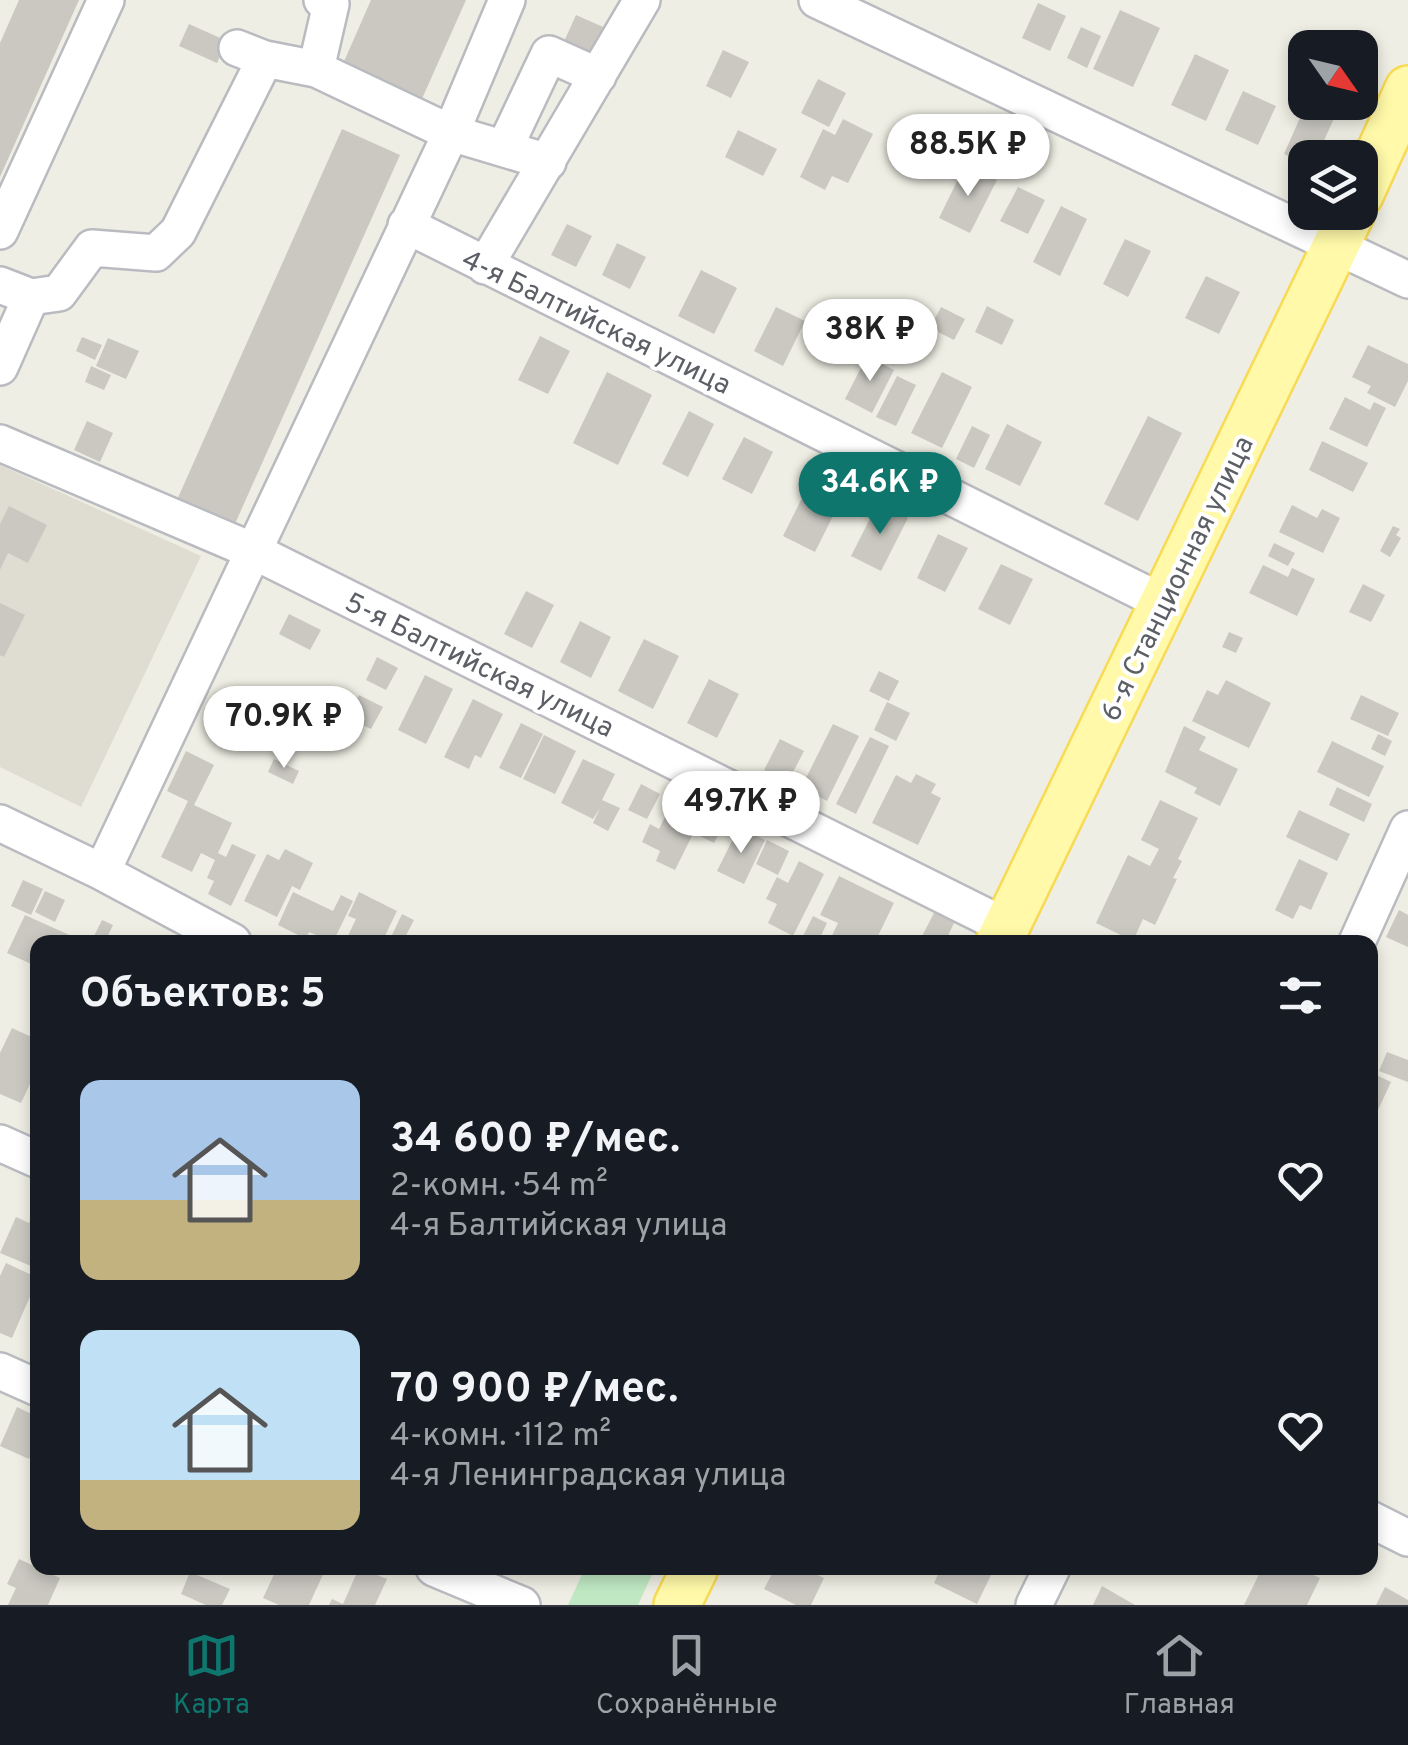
<!DOCTYPE html>
<html lang="ru">
<head>
<meta charset="utf-8">
<style>
  :root { --surface:#171b24; --page:#242831; --text:#f1f3f6; --muted:#9ea1a6; --line:#363941; --accent:#0f766e }
  body { margin:0; font-family:Overpass,sans-serif; background:var(--page); color:var(--text); height:100vh; display:flex; flex-direction:column; font-size:38px; white-space:nowrap }
  * { box-sizing:border-box; margin:0 }
  p { font-size:32px; color:var(--muted) }
  .icon { flex:none; width:55px; height:55px; fill:none; stroke:currentColor; stroke-width:2; stroke-linecap:round; stroke-linejoin:round }
  .map { position:relative; flex:1; overflow:hidden }
  .details { position:absolute; left:30px; top:935px; width:1348px; height:640px; display:flex; flex-direction:column; background:var(--surface); border-radius:20px; box-shadow:0 5px 15px #0003 }
  .details>* { flex:none }
  .needle { width:65px; rotate:124deg }
  .tools { position:absolute; left:1288px; top:30px; display:grid; gap:20px }
  .tools a { display:grid; place-items:center; width:90px; height:90px; border-radius:20px; background:var(--surface); box-shadow:0 5px 15px #0003; font-size:50px }
  .price { position:absolute; translate:-50% -85px; padding:0 22px; border-radius:35px; background:#fff; color:#222; font-size:32px; line-height:65px; filter:drop-shadow(0 2px 5px #0008) }
  .price::after { content:''; position:absolute; left:50%; top:60px; width:30px; height:22px; margin-left:-15px; background:inherit; clip-path:polygon(0 0,100% 0,50% 100%) }
  .price.active { background:var(--accent); color:#fff }
  ul { padding:0; list-style:none }
  li { display:flex; align-items:center; gap:30px; height:250px; padding:0 50px }
  li span { display:grid; place-items:center; flex:none; width:280px; height:200px; border-radius:20px; color:#555 }
  li>.icon { margin-inline-start:auto }
  span .icon { width:120px; height:120px; fill:#fffc; stroke-width:1 }
  li b { font-size:42px }
  h2 { display:flex; justify-content:space-between; align-items:center; height:120px; padding:0 50px; font-size:42px }
  .tabs { display:flex; justify-content:space-around; align-items:center; height:140px; border-top:2px solid var(--line); background:var(--surface); font-size:28px; color:var(--muted) }
  .tabs a { display:grid; justify-items:center; gap:5px }
  .tabs .active { color:var(--accent) }
  .map>svg:first-child { display:block }
  .education { fill:#dfddd2 }
  .green { fill:#bfe8c3 }
  .building { fill:#cac8c1 }
  .lines { fill:none; stroke-linecap:round; stroke-linejoin:round }
  .minor-casing { stroke:#b9bbc1; stroke-width:40 }
  .major-casing { stroke:#f8da54; stroke-width:50 }
  .minor { stroke:#fff; stroke-width:35 }
  .major { stroke:#fff9a9; stroke-width:45 }
  .labels { text-anchor:middle; stroke-width:8; stroke-linejoin:round; paint-order:stroke }
  .street-label { font-size:28px; fill:#5c5f65; stroke:#fff }
</style>
</head>
<body>
<div class="map">
<svg width="1408" height="1605" viewBox="0 0 1408 1605">
  <rect width="100%" height="100%" fill="#efeee4"/>
  <path class="education" d="M0 465 201 556 81 807 0 767Z"/>
  <path class="green" d="M585 1568H655L638 1605H568Z"/>
  <path class="building" d="M19 0H79L0 177V43Z
    M371 0H466L421 101 342 66Z
    M1038 3 1066 16 1050 51 1022 38Z
    M1120 10 1160 28 1133 87 1093 69Z
    M576 15 610 30 596 60 562 46Z
    M189 24 227 41 217 63 179 46Z
    M1081 27 1101 36 1087 68 1067 58Z
    M723 50 749 62 731 98 706 86Z
    M1195 54 1229 70 1206 121 1171 105Z
    M818 79 846 93 829 127 801 113Z
    M1243 91 1276 106 1258 145 1225 130Z
    M1307 102 1337 112 1316 158H1305V164L1284 154Z
    M843 119 873 134 848 183 832 176 825 190 800 177 823 129 835 135Z
    M342 129 400 155 234 526 177 500Z
    M738 130 777 149 763 176 725 157Z
    M965 165 997 180 970 233 939 218Z
    M1018 187 1045 200 1028 234 1000 221Z
    M1061 206 1087 219 1060 276 1033 262Z
    M567 224 592 236 576 267 551 255Z
    M1125 239 1151 251 1128 297 1103 284Z
    M617 243 646 257 630 289 602 275Z
    M701 270 737 288 714 334 678 316Z
    M1206 276 1240 292 1219 334 1185 318Z
    M987 306 1014 320 1002 345 975 332Z
    M776 307 805 321 783 366 754 351Z
    M941 307 965 319 954 340 930 328Z
    M540 336 570 351 548 394 518 380Z
    M82 337 102 345 95 360 76 351Z
    M108 338 139 351 126 379 96 366Z
    M1368 345 1408 364V381L1395 407 1367 393 1371 386 1352 377Z
    M867 356 894 370 872 413 845 399Z
    M91 366 111 375 104 390 85 382Z
    M607 372 652 395 618 465 573 443Z
    M942 372 972 387 942 448 911 433Z
    M897 376 916 385 896 426 876 417Z
    M1345 397 1370 410 1374 402 1386 408 1367 447 1329 429Z
    M689 411 714 424 688 477 662 464Z
    M1148 416 1182 433 1138 521 1104 504Z
    M87 421 113 433 100 462 74 450Z
    M1007 424 1042 442 1020 486 985 469Z
    M972 426 990 435 974 468 956 459Z
    M744 437 773 452 752 494 722 479Z
    M1322 441 1368 463 1353 492 1309 470Z
    M816 470 848 486 815 552 783 536Z
    M878 503 908 518 881 571 851 556Z
    M1292 505 1317 518 1322 509 1340 518 1323 553 1279 532Z
    M9 506 47 525 28 563 8 553 0 570V524Z
    M1393 526 1400 529 1396 535 1401 538 1390 557 1380 551Z
    M938 534 968 548 945 592 917 578Z
    M1274 543 1295 553 1288 566 1268 556Z
    M1001 564 1033 579 1010 625 978 609Z
    M1263 565 1288 577 1292 568 1315 579 1297 616 1249 593Z
    M1363 584 1385 595 1371 622 1349 612Z
    M526 591 554 605 532 648 504 634Z
    M0 603 25 615 4 657 0 655Z
    M289 614 321 630 310 650 279 634Z
    M580 621 611 637 591 678 560 662Z
    M1229 632 1243 638 1236 653 1222 647Z
    M644 639 679 656 653 709 618 691Z
    M377 657 398 668 386 690 366 680Z
    M879 671 899 681 889 701 869 691Z
    M425 675 453 689 426 744 398 730Z
    M709 679 739 694 717 738 687 723Z
    M1226 680 1271 703 1249 748 1192 721 1207 690 1218 695Z
    M359 695 383 707 371 729 347 718Z
    M1361 695 1399 713 1388 736 1350 719Z
    M473 699 503 714 481 758 475 755 469 769 444 757Z
    M887 702 910 713 896 741 874 730Z
    M521 723 543 734 521 778 499 768Z
    M833 724 859 736 827 801 801 788Z
    M1184 726 1206 737 1199 750 1238 769 1220 806 1194 793 1197 788 1165 772Z
    M1378 734 1392 741 1385 756 1371 749Z
    M544 735 576 751 555 794 523 779Z
    M870 737 889 746 856 814 836 804Z
    M780 739 804 751 788 782 764 770Z
    M1332 741 1384 766 1369 797 1317 772Z
    M186 751 214 765 194 805 232 823 218 853 226 857 232 844 256 855 231 906 208 894 214 881 207 878 215 860 201 853 192 872 161 857 188 801 167 791Z
    M274 759 299 771 293 784 268 772Z
    M583 759 615 774 602 800 620 808 608 831 593 823 600 808 593 819 561 803Z
    M916 774 936 784 931 793 941 798 918 845 872 823 896 775 911 783Z
    M641 784 660 794 647 819 628 810Z
    M1337 787 1372 804 1364 822 1329 805Z
    M675 797 704 812 675 870 656 861 660 851 642 842 650 824 659 829Z
    M1160 800 1198 818 1178 859 1182 861 1173 878 1177 879 1155 925 1143 919 1133 941 1096 923 1128 855 1150 866 1159 849 1141 840Z
    M1299 810 1350 834 1337 861 1286 837Z
    M708 819 723 826 714 843 700 836Z
    M739 827 765 840 744 884 717 871Z
    M767 840 789 851 778 875 756 864Z
    M285 849 313 863 300 890 292 886 277 917 244 901 267 854 279 860Z
    M1299 859 1328 873 1311 910 1300 905 1293 919 1275 910Z
    M799 861 824 874 793 936 768 923 777 904 766 899 777 877 788 883Z
    M839 876 894 903 875 942H829L838 923 820 915Z
    M23 880 43 889 31 915 11 906Z
    M45 891 65 900 55 922 35 912Z
    M293 892 333 911 341 895 353 901 333 942 309 932 306 939 278 925Z
    M359 892 397 911 382 942H345L356 919 348 916Z
    M1399 910 1408 915V947L1386 937Z
    M935 911 955 921 945 942H919Z
    M402 914 414 920 403 941 392 935Z
    M25 915 85 942H38V967L7 953Z
    M813 916 827 923 818 942H800Z
    M102 920 113 925 105 942H91Z
    M12 1028 38 1040V1067L21 1103 0 1094V1053Z
    M1387 1052 1408 1060V1082L1379 1071Z
    M1370 1072 1391 1082 1378 1110 1370 1106Z
    M38 1204V1269L0 1253 16 1217 29 1223Z
    M6 1263 38 1278 12 1338 0 1333V1276Z
    M17 1407 38 1417V1440L29 1459 0 1446Z
    M19 1559 60 1578 48 1605H8L16 1588 7 1584Z
    M277 1568H326L309 1605H279L263 1598Z
    M359 1568 387 1579 375 1605H329L332 1599 343 1604Z
    M775 1568H803L824 1578 811 1605H796L764 1589Z
    M941 1568H986L993 1571 977 1604 934 1583Z
    M1262 1568H1299L1320 1578 1307 1605H1244Z
    M190 1572 230 1589 222 1605H206L181 1594Z
    M1102 1586 1135 1605H1093Z
    M1385 1587 1408 1600V1605H1376Z"/>
  <g class="lines">
    <defs>
      <path id="minor" d="M817 0 1408 280
        M237 48 265 59 316 69 451 133 548 162
        M316 69 331 4 322 0
        M504 149 549 54 598 76
        M406 225 1164 603
        M0 231 106 0
        M485 266 642 0
        M0 285 31 297 0 367
        M31 297 59 293 92 248 156 253 178 232 265 59
        M0 443 253 551 1007 927
        M0 823 102 872 233 942
        M102 872 451 133 507 0
        M1357 942 1408 829
        M0 1143 38 1160
        M0 1371 38 1388
        M1370 1519 1408 1538
        M434 1568 522 1605
        M1034 1605 1052 1568"/>
      <path id="major" d="M1360 195 1408 89
        M999 942 1352 212
        M677 1605 695 1568"/>
    </defs>
    <use href="#minor" class="minor-casing"/>
    <use href="#major" class="major-casing"/>
    <use href="#minor" class="minor"/>
    <use href="#major" class="major"/>
  </g>
  <g class="labels">
    <g class="street-label">
      <text transform="translate(597 321) rotate(26)" y="10">4-я Балтийская улица</text>
      <text transform="translate(1176 578) rotate(-64)" y="10">6-я Станционная улица</text>
      <text transform="translate(480 664) rotate(26)" y="10">5-я Балтийская улица</text>
    </g>
  </g>
</svg>
<div class="tools">
<a><svg class="needle" viewBox="-14 -14 28 28"><path d="M0-13l5 13h-10z" fill="#e53935"/><path d="M0 13l5-13h-10z" fill="#9ea1a6"/></svg></a>
<a><svg class="icon" aria-label="layers" viewBox="0 0 24 24"><path d="M12 4l9 5-9 5-9-5zM3 14l9 5 9-5"/></svg></a>
</div>
<b class="price" style="left:968px;top:199px">88.5K ₽</b>
<b class="price" style="left:870px;top:384px">38K ₽</b>
<b class="price active" style="left:880px;top:537px">34.6K ₽</b>
<b class="price" style="left:284px;top:771px">70.9K ₽</b>
<b class="price" style="left:741px;top:856px">49.7K ₽</b>
<section class="details">
<h2>Объектов: 5<svg class="icon" aria-label="filters" viewBox="0 0 24 24"><path d="M4 7h16M4 17h16"/><circle cx="9" cy="7" r="2"/><circle cx="15" cy="17" r="2"/></svg></h2>
<ul>
<li><span style="background:linear-gradient(#a9c7e8 60%,#c2b280 0)"><svg class="icon" aria-label="home" viewBox="0 0 24 24"><path d="M3 11l9-7 9 7M6 9v11h12V9"/></svg></span><div><b>34 600 ₽/мес.</b><p>2-комн. · 54 m²</p><p>4-я Балтийская улица</p></div><svg class="icon" aria-label="heart" viewBox="0 0 24 24"><path d="M12 20l-8-8c-3-5 5-10 8-4 3-6 11-1 8 4z"/></svg></li>
<li><span style="background:linear-gradient(#bfe0f5 75%,#c2b280 0)"><svg class="icon" aria-label="home" viewBox="0 0 24 24"><path d="M3 11l9-7 9 7M6 9v11h12V9"/></svg></span><div><b>70 900 ₽/мес.</b><p>4-комн. · 112 m²</p><p>4-я Ленинградская улица</p></div><svg class="icon" aria-label="heart" viewBox="0 0 24 24"><path d="M12 20l-8-8c-3-5 5-10 8-4 3-6 11-1 8 4z"/></svg></li>
</ul>
</section>
</div>
<nav class="tabs">
<a class="active"><svg class="icon" aria-label="map" viewBox="0 0 24 24"><path d="M3 6l6-2 6 2 6-2v14l-6 2-6-2-6 2zM9 4v14M15 6v14"/></svg>Карта</a>
<a><svg class="icon" aria-label="saved" viewBox="0 0 24 24"><path d="M7 4h10v16l-5-4-5 4z"/></svg>Сохранённые</a>
<a><svg class="icon" aria-label="home" viewBox="0 0 24 24"><path d="M3 11l9-7 9 7M6 9v11h12V9"/></svg>Главная</a>
</nav>
</body>
</html>
